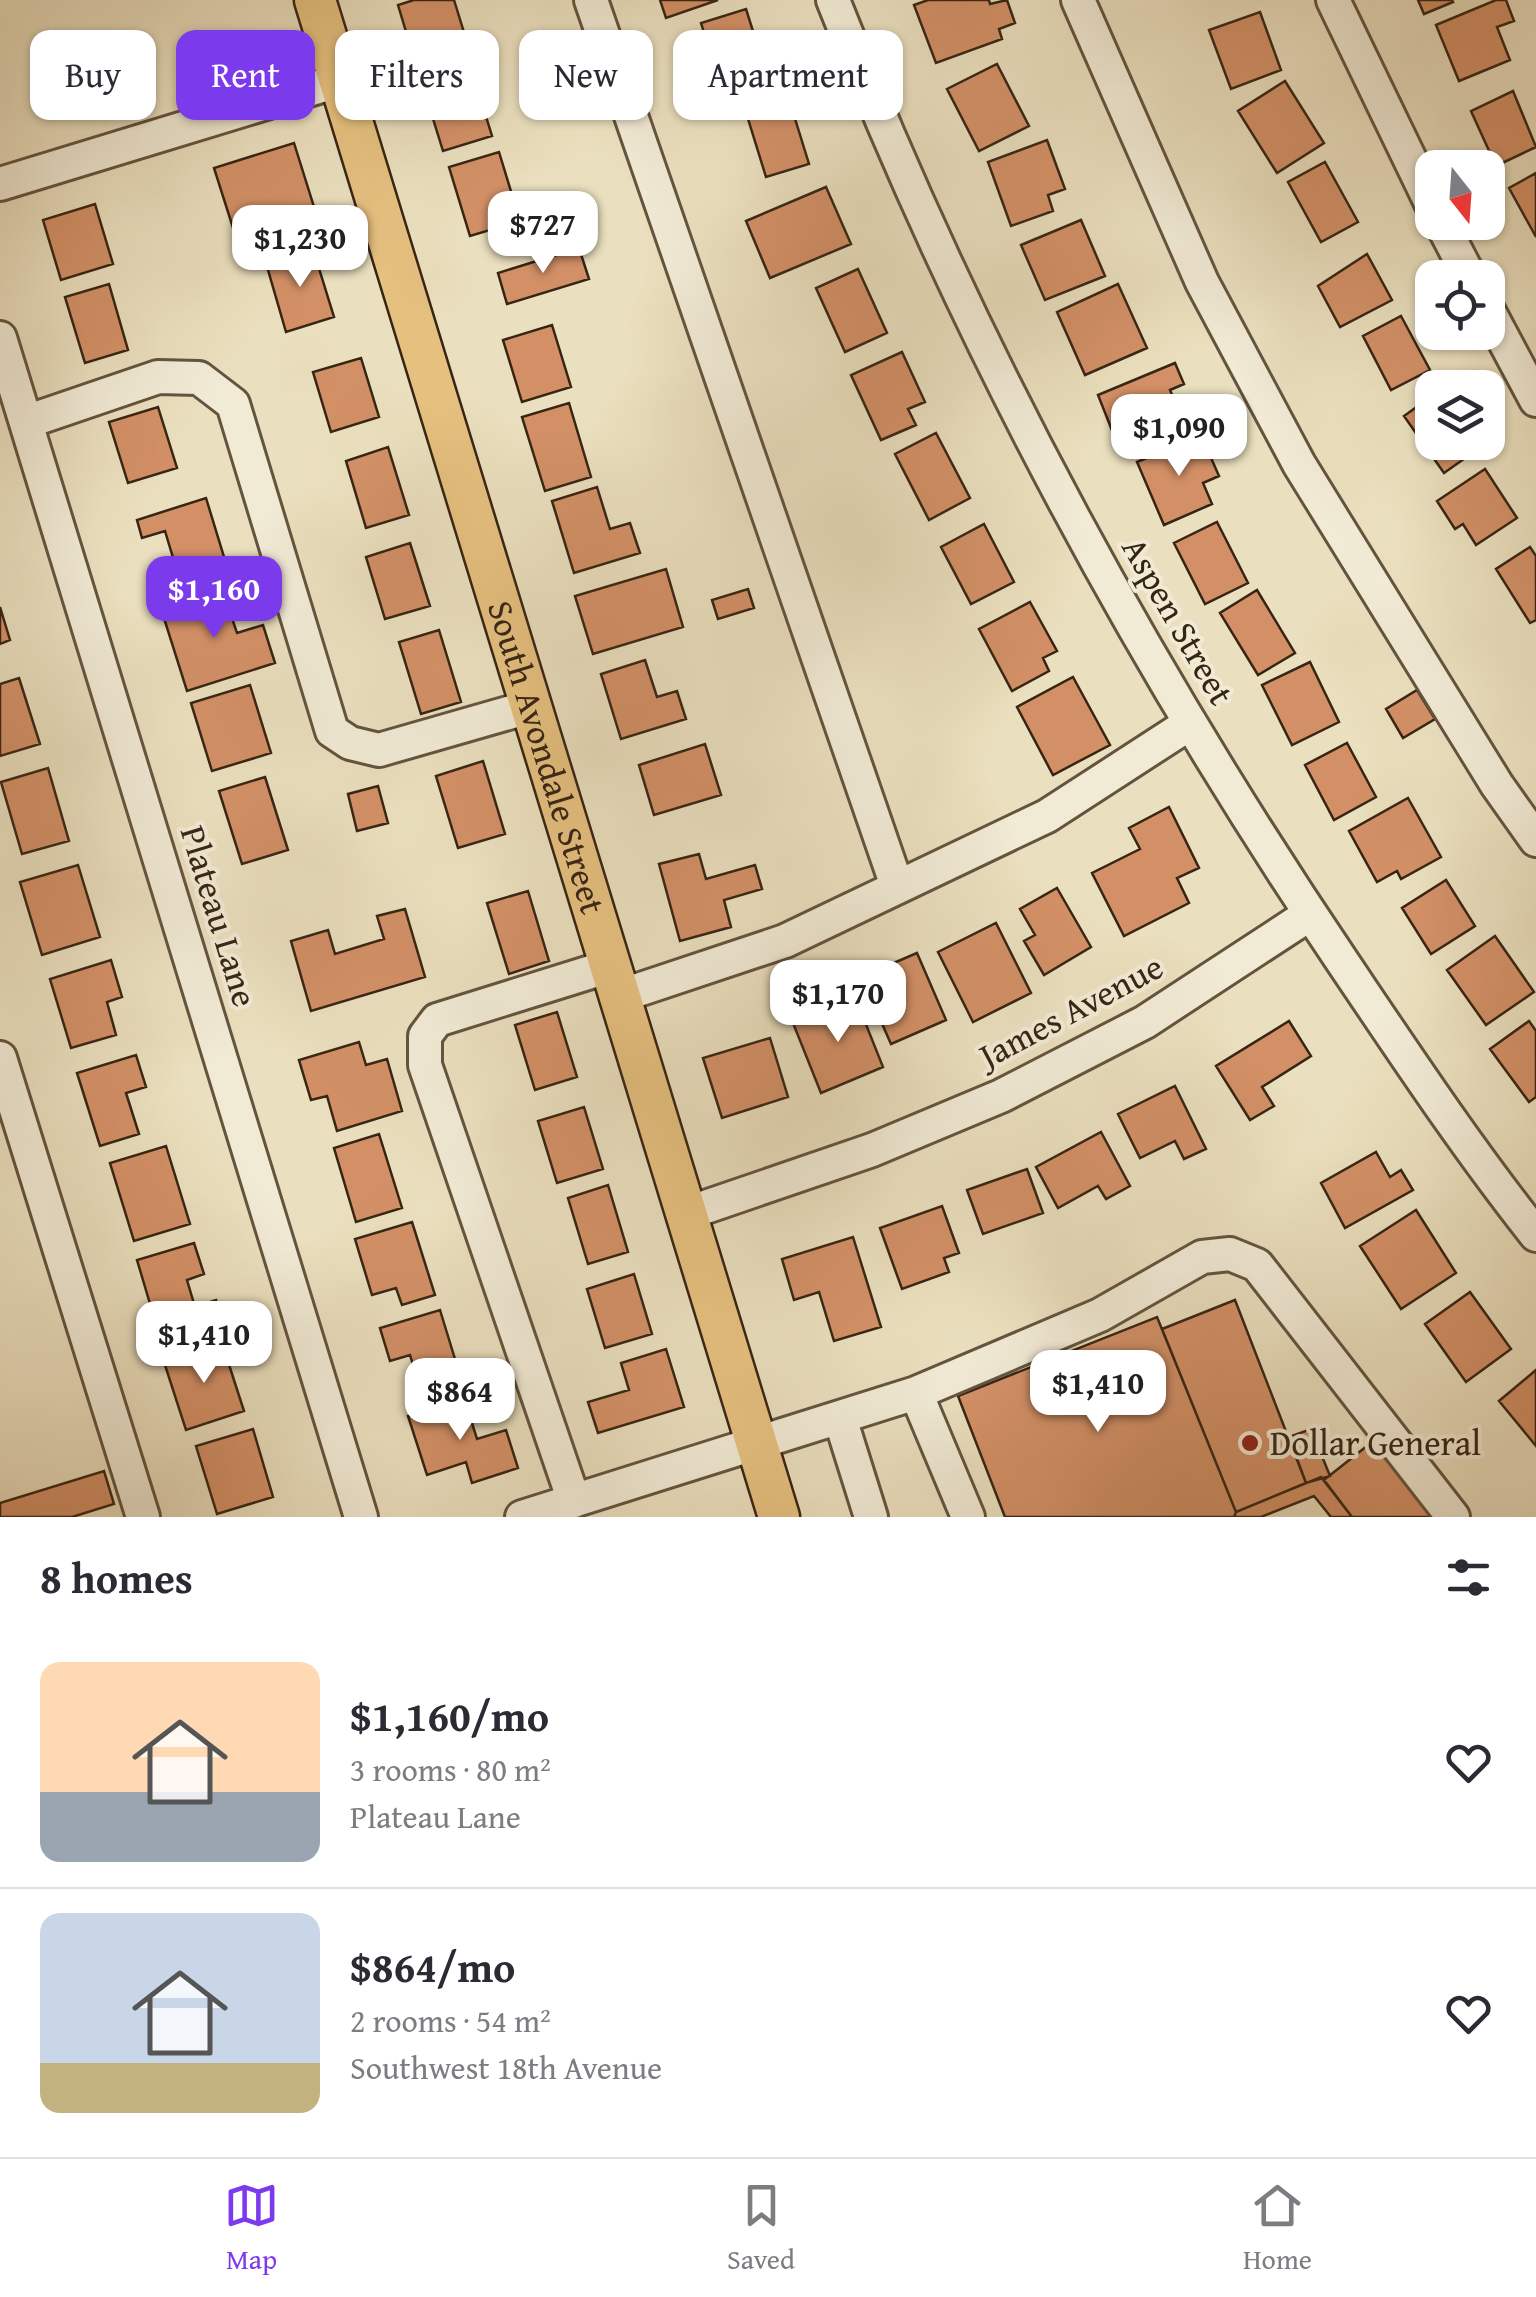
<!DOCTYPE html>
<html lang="en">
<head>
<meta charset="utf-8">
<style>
  :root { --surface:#fff; --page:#f7f7f7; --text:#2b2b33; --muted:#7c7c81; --line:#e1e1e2; --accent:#7c3aed }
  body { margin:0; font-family:"Gentium Book Plus",serif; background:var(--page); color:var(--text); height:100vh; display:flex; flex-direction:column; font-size:38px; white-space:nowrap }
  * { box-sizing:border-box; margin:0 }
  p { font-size:32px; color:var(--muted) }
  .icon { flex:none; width:55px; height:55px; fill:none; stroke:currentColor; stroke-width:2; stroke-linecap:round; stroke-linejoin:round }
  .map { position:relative; height:1517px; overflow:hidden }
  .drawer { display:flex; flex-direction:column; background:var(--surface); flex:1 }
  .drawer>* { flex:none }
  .guide { position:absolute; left:30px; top:30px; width:1000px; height:90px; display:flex; gap:20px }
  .needle { width:65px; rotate:163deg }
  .tools { position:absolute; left:1415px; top:150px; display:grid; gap:20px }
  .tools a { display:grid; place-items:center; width:90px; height:90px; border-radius:20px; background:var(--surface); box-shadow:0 2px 8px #0004; font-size:50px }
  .price { position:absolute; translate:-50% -85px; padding:0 22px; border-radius:20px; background:#fff; color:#222; font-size:32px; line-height:65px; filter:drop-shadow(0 2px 5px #0008) }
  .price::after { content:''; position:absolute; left:50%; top:60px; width:30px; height:22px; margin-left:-15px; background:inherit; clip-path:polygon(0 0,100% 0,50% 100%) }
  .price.current { background:var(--accent); color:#fff }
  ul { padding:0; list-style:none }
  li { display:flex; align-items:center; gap:30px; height:250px; padding:0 40px }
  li+li { border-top:2px solid var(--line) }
  li span { display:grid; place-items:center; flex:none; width:280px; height:200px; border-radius:20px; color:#555 }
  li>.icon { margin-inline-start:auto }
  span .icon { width:120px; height:120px; fill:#fffc; stroke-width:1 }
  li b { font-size:42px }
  h2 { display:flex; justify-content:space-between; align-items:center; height:120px; padding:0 40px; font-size:42px }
  .pill { padding:0 35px; border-radius:20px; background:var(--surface); box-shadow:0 2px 8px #0004; font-size:35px; line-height:90px }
  .pill.current { background:var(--accent); color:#fff }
  .tab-bar { display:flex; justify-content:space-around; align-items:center; height:140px; border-top:2px solid var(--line); background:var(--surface); font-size:28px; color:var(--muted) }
  .tab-bar a { display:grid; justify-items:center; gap:5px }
  .tab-bar .current { color:var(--accent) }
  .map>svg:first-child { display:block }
  .building { fill:#d39067; stroke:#372514; stroke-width:2.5 }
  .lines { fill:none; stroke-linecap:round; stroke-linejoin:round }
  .minor-casing { stroke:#64543e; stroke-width:38 }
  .major-casing { stroke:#372514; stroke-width:45 }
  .minor { stroke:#f1ead5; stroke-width:32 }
  .major { stroke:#e5c07f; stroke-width:40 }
  .poi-dot { fill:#8f2418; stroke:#f1ead5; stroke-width:4 }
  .labels { text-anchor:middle; stroke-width:8; stroke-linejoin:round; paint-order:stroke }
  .street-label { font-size:35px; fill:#372514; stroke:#f1ead5 }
  .poi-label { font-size:35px; fill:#372514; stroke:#f1ead5; text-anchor:start }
</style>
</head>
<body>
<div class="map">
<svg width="1536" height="1517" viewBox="0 0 1536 1517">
  <rect width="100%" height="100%" fill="#eadfbe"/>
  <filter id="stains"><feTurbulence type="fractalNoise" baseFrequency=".002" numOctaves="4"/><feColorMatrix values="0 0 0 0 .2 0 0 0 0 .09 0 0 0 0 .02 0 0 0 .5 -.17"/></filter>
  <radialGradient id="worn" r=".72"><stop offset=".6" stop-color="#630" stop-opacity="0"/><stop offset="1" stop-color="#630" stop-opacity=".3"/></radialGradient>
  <path class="building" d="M414 0H454L470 52 417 68 398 5Z
    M660 0H718L666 18Z
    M928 0H989L990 4 1007 0 1015 23 999 29 1002 39 936 63 914 5Z
    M1418 0H1452L1453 2 1424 14Z
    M1496 0H1506L1514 21 1497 27 1510 60 1459 81 1436 25Z
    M746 9 763 63 749 67 755 88 714 100 702 58 711 55 701 23Z
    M1260 12 1281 70 1231 89 1209 30Z
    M997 64 1029 126 979 151 947 89Z
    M470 65 492 136 443 151 421 80Z
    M1285 81 1324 143 1277 173 1238 111Z
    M1513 91 1536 147 1496 166 1471 111Z
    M788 96 809 164 766 177 745 109Z
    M1047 140 1065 189 1048 195 1053 211 1011 226 988 162Z
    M294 143 314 207 234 231 214 168Z
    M499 152 520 221 470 236 449 167Z
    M1325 162 1358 222 1321 242 1288 182Z
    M1536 173V237L1509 188Z
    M826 187 851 244 770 278 746 221Z
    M95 204 113 264 61 280 43 220Z
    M1081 220 1105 276 1045 300 1021 245Z
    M579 248 589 279 507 304 498 273Z
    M313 249 334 317 286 332 266 263Z
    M1367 254 1392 300 1340 327 1318 286Z
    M858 269 887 333 845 352 816 288Z
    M109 284 128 350 85 363 65 297Z
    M1118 284 1147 348 1085 375 1057 312Z
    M1401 316 1430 370 1391 390 1363 336Z
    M552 325 571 387 522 402 503 340Z
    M902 352 925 402 908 409 916 425 881 440 851 375Z
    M361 358 379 417 331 432 313 372Z
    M1175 363 1184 384 1170 390 1185 426 1121 453 1098 395Z
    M1432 396V442H1474L1478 449 1444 473 1404 416Z
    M569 403 591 477 545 491 522 417Z
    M158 407 177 468 128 483 109 422Z
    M936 433 970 498 929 520 895 454Z
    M1201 435 1219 476 1203 483 1212 504 1164 525 1137 462Z
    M388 447 409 515 366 528 346 461Z
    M1485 469 1517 518 1476 545 1463 524 1455 529 1437 501Z
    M597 487 610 529 630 523 640 553 574 573 552 501Z
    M206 498 224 557 177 571 165 531 142 538 137 520Z
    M1217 522 1248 583 1205 604 1174 543Z
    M984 524 1014 582 971 604 941 547Z
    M410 543 430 606 385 619 366 557Z
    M1530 547 1536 556V620L1530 623 1496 569Z
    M666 569 683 627 593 654 575 596Z
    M220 583 237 633 263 625 275 663 187 691 163 615 197 603 193 592Z
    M748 589 754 608 718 619 712 600Z
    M1257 590 1295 653 1258 675 1220 613Z
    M1030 602 1057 651 1043 658 1049 671 1012 691 979 629Z
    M0 607 10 640 0 644Z
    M439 630 461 702 421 714 399 642Z
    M645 660 657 697 677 691 686 719 621 739 601 674Z
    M1310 662 1339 722 1292 745 1262 685Z
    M1073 677 1110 745 1053 775 1017 707Z
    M19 678 40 744 0 756V684Z
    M250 685 271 753 212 771 191 703Z
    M1417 690 1435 719 1403 738 1386 709Z
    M1347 743 1376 797 1334 820 1305 765Z
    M705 744 721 795 654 815 639 765Z
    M483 761 505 834 458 848 436 776Z
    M48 768 69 841 22 854 1 782Z
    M265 777 288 850 242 864 219 791Z
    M378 786 388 823 357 831 348 794Z
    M1408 798 1441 857 1401 879 1397 871 1377 882 1349 831Z
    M1169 807 1199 868 1177 878 1189 903 1124 936 1092 873 1140 849 1129 828Z
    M699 854 706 879 755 865 762 889 724 900 731 927 680 941 659 864Z
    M78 865 100 937 42 955 20 882Z
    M1446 880 1475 926 1431 954 1402 908Z
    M1057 888 1091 947 1044 975 1024 941 1035 935 1020 909Z
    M528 891 549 961 509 974 487 903Z
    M405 909 425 977 311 1011 291 941 328 930 335 954 384 939 377 916Z
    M996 923 1031 993 973 1022 938 952Z
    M1495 936 1534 992 1486 1025 1447 970Z
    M917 953 946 1020 891 1044 873 1003 887 997 875 971Z
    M111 960 122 997 107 1002 116 1035 71 1048 50 979Z
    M855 997 883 1067 821 1093 793 1023Z
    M557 1012 577 1077 535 1090 515 1025Z
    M1289 1021 1311 1056 1262 1087 1274 1106 1250 1120 1216 1066Z
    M1529 1021 1536 1031V1097L1529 1102 1490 1049Z
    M770 1038 788 1097 722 1118 703 1058Z
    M359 1042 366 1065 387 1059 402 1111 337 1131 327 1096 311 1100 299 1060Z
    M136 1055 146 1087 126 1093 139 1134 100 1146 77 1073Z
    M1175 1086 1206 1149 1184 1159 1175 1141 1140 1158 1118 1114Z
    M584 1107 603 1169 557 1183 538 1121Z
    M1101 1132 1130 1186 1106 1199 1098 1186 1058 1208 1036 1167Z
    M379 1134 402 1208 356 1222 334 1148Z
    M166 1146 190 1224 134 1241 110 1163Z
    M1376 1152 1390 1177 1401 1170 1413 1190 1345 1228 1321 1183Z
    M1027 1169 1043 1213 983 1234 967 1190Z
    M608 1185 628 1252 588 1264 568 1198Z
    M942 1206 959 1253 944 1258 949 1272 902 1289 880 1228Z
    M1416 1210 1456 1273 1401 1309 1360 1246Z
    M412 1222 435 1295 402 1305 396 1288 372 1295 355 1239Z
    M853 1237 881 1327 834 1341 819 1292 794 1300 782 1259Z
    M194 1243 204 1274 187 1280 195 1307 216 1300 221 1315 159 1334 137 1260Z
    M634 1274 652 1334 605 1348 587 1289Z
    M1470 1292 1511 1349 1466 1382 1425 1324Z
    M1235 1300 1306 1483 1236 1512 1162 1329Z
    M440 1310 462 1382 422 1395 410 1355 390 1361 380 1328Z
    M1157 1317 1236 1512 1234 1517H1005L958 1396Z
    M222 1343 244 1411 186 1430 164 1362Z
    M666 1349 684 1407 598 1433 588 1402 629 1390 621 1363Z
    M1536 1370V1446L1499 1401Z
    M464 1398 477 1439 506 1430 518 1468 472 1483 466 1462 427 1475 408 1416Z
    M253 1429 273 1497 217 1514 196 1446Z
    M1311 1429 1330 1476 1306 1483 1289 1437Z
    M1377 1438 1439 1517H1352L1324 1480Z
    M104 1471 114 1504 72 1517H0V1503Z
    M1321 1477 1352 1517H1331L1314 1496 1261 1517H1234L1236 1512Z"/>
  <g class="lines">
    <defs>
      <path id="minor" d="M591 0 897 886
        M833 0C966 340 1140 662 1344 964 1406 1056 1467 1148 1536 1235
        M1078 0 1202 282 1299 464 1497 785 1536 840
        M1333 0 1432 205
        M0 184 341 80
        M1441 222 1470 278
        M1488 310 1536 400
        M0 338 361 1517
        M26 422 158 377 199 378 233 404 332 731 350 743 379 750 529 707
        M620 996 785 941 1047 816 1189 724
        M0 1058 143 1517
        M688 1213 872 1150 1001 1096 1145 1022 1310 914
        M916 1393 968 1517
        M840 1418 871 1517
        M574 1501 425 1065V1036L437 1020 610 966
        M522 1517 916 1393 1100 1315 1202 1257 1230 1254 1257 1265 1453 1517"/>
      <g id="major">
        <path id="s1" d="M315 0 779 1517"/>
      </g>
    </defs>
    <use href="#minor" class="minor-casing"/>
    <use href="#major" class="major-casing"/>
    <use href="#minor" class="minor"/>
    <use href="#major" class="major"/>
  </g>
  <circle class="poi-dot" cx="1250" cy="1443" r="10"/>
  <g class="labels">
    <g class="street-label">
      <text transform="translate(1178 621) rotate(60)" y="12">Aspen Street</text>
      <text dy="12" stroke="none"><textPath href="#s1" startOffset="792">South Avondale Street</textPath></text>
      <text transform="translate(219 916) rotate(73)" y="12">Plateau Lane</text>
      <text transform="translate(1071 1011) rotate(-28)" y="12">James Avenue</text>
    </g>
    <g class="poi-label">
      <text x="1270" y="1455">Dollar General</text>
    </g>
  </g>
  <rect width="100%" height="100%" filter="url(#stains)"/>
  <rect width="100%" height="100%" fill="url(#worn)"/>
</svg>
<div class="tools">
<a><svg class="needle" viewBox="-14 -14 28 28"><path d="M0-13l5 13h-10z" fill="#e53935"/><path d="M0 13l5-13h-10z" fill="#7c7c81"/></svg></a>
<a><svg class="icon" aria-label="locate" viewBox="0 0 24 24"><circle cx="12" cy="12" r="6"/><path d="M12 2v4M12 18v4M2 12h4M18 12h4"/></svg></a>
<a><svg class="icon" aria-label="layers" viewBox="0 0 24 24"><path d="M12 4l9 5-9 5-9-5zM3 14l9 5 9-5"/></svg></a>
</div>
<b class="price" style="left:543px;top:276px">$727</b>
<b class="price" style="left:300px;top:290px">$1,230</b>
<b class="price" style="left:1179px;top:479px">$1,090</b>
<b class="price current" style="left:214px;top:641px">$1,160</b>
<b class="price" style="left:838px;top:1045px">$1,170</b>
<b class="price" style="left:204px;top:1386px">$1,410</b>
<b class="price" style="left:1098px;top:1435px">$1,410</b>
<b class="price" style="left:460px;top:1443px">$864</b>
<div class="guide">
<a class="pill">Buy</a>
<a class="pill current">Rent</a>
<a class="pill">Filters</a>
<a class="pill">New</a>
<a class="pill">Apartment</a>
</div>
</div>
<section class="drawer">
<h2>8 homes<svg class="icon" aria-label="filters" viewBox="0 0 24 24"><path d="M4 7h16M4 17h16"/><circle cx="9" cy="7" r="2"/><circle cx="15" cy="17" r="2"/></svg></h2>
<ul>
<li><span style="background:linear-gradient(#ffd9b3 65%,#9aa5b1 0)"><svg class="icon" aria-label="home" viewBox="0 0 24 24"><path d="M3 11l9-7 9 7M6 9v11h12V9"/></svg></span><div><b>$1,160/mo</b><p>3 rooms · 80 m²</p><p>Plateau Lane</p></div><svg class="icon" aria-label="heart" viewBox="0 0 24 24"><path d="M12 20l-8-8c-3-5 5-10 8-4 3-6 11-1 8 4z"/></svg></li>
<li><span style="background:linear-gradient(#c9d6e8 75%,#c2b280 0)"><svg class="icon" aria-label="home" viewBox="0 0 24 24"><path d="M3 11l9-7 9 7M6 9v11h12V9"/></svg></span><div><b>$864/mo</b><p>2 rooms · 54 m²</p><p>Southwest 18th Avenue</p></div><svg class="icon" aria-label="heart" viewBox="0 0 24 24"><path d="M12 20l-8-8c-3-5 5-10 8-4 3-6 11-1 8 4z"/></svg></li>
</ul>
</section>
<nav class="tab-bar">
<a class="current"><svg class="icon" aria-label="map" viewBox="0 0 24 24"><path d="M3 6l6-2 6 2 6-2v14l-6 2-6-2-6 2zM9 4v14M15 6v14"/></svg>Map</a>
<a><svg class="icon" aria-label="saved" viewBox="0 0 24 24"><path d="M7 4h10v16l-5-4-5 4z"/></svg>Saved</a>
<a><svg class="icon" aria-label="home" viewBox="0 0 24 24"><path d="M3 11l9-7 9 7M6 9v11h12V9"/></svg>Home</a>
</nav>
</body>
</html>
